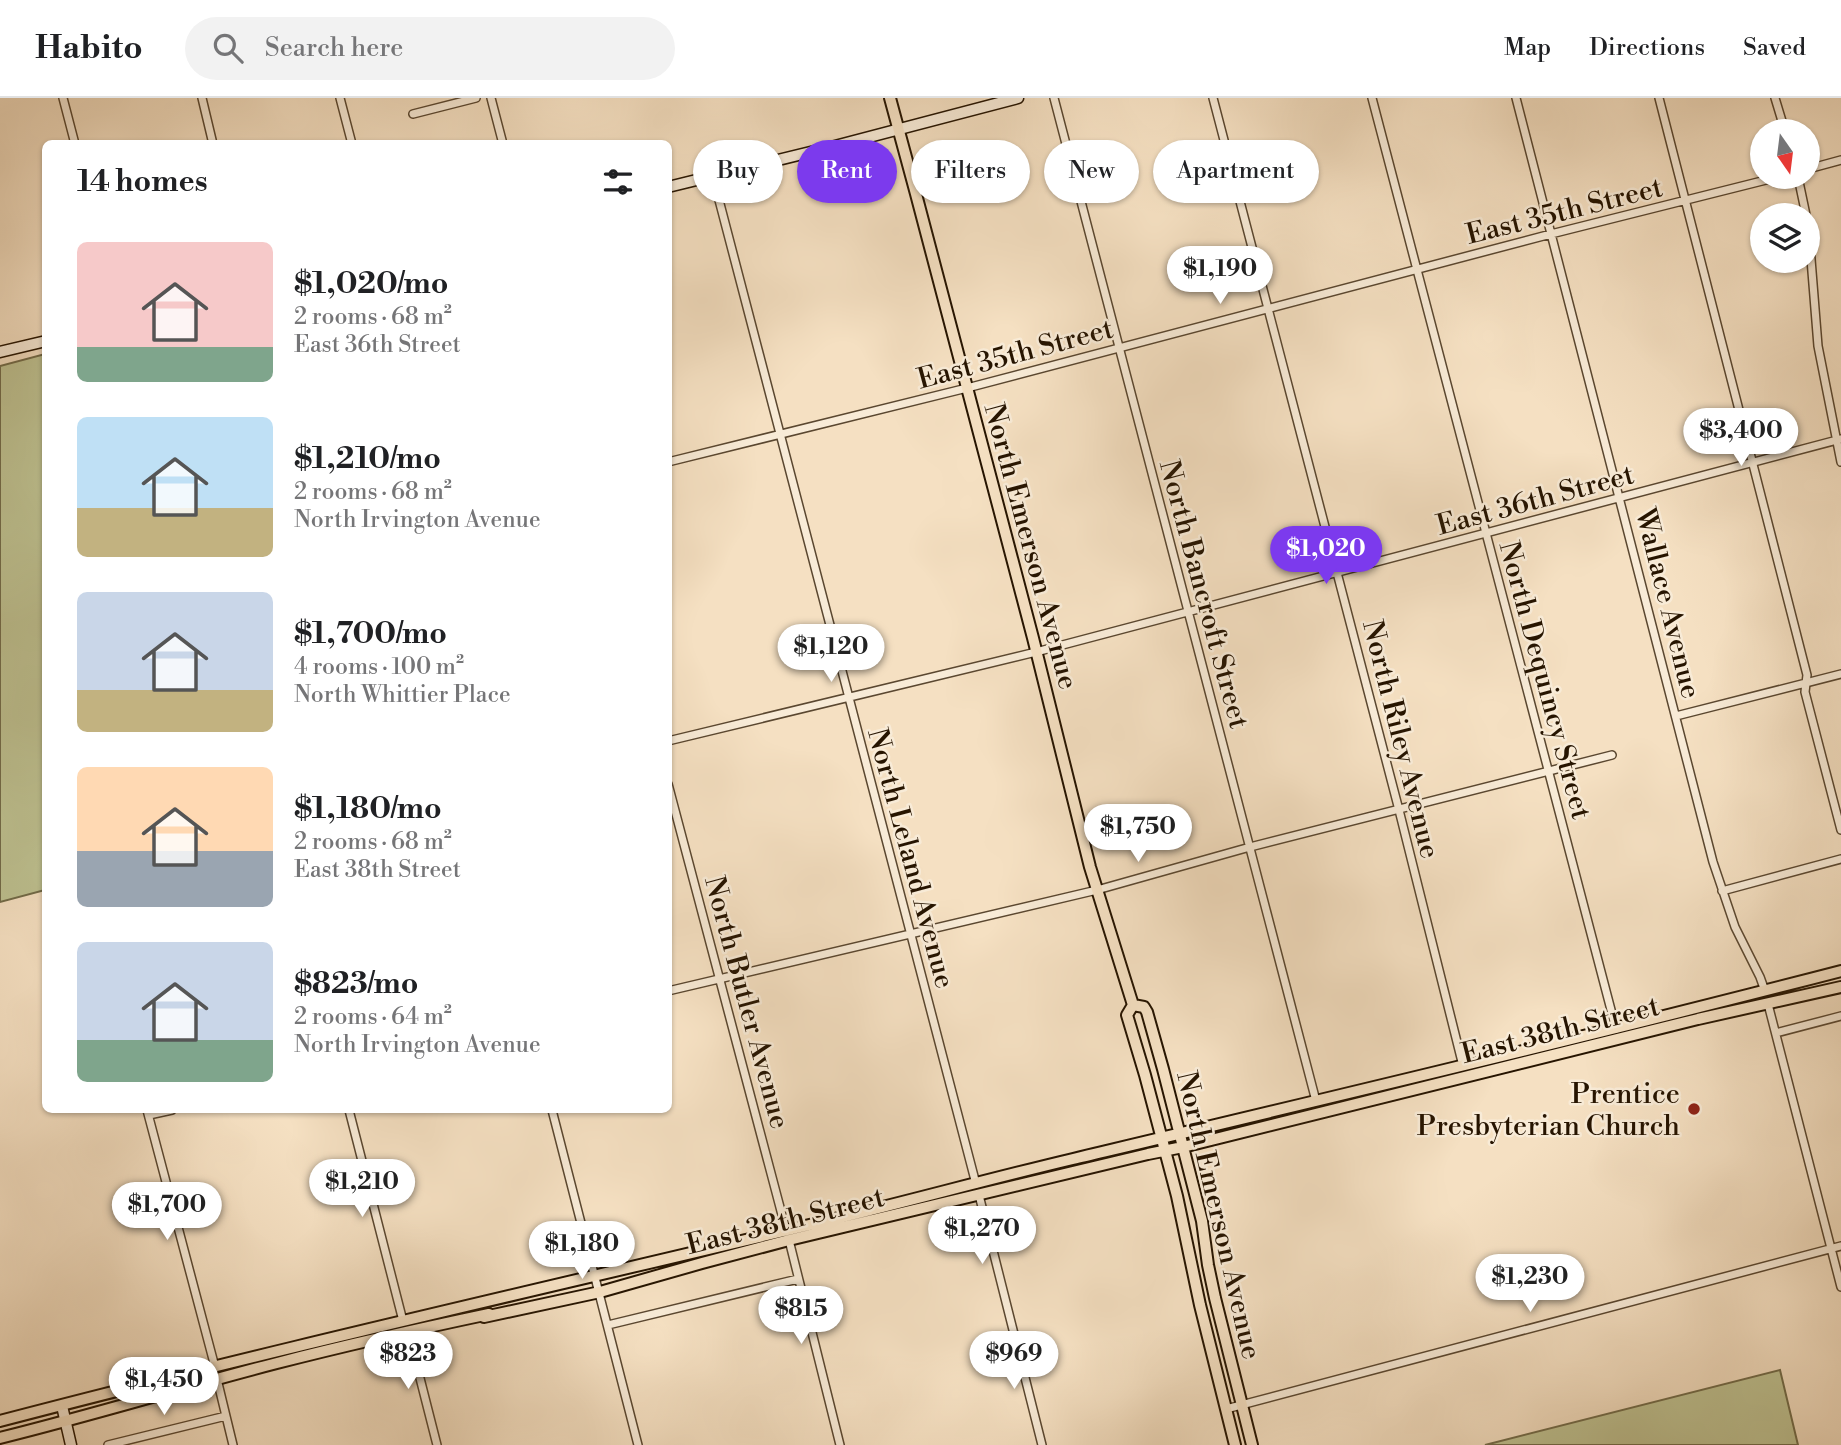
<!DOCTYPE html>
<html lang="en">
<head>
<meta charset="utf-8">
<style>
  :root { --surface:#fff; --page:#f2f2f2; --text:#202124; --muted:#757577; --line:#e0e0e0; --accent:#7c3aed }
  body { margin:0; font-family:"Libre Bodoni",serif; background:var(--page); color:var(--text); height:100vh; display:flex; flex-direction:column; font-size:26px; white-space:nowrap }
  * { box-sizing:border-box; margin:0 }
  p { font-size:23px; color:var(--muted) }
  .icon { flex:none; width:38px; height:38px; fill:none; stroke:currentColor; stroke-width:2; stroke-linecap:round; stroke-linejoin:round }
  .map { position:relative; flex:1; overflow:hidden }
  .sheet { position:absolute; left:42px; top:42px; width:630px; height:973px; display:flex; flex-direction:column; background:var(--surface); border-radius:10px; box-shadow:0 2px 5px #0004 }
  .sheet>* { flex:none }
  .top-card { position:absolute; left:693px; top:42px; width:665px; height:63px; display:flex; gap:14px }
  .needle { width:46px; rotate:166deg }
  .buttons { position:absolute; left:1750px; top:21px; display:grid; gap:14px }
  .buttons a { display:grid; place-items:center; width:70px; height:70px; border-radius:50%; background:var(--surface); box-shadow:0 2px 5px #0004; font-size:35px }
  .price { position:absolute; translate:-50% -60px; padding:0 16px; border-radius:24px; background:#fff; color:#222; font-size:23px; line-height:46px; filter:drop-shadow(0 2px 4px #0008) }
  .price::after { content:''; position:absolute; left:50%; top:42px; width:21px; height:16px; margin-left:-10px; background:inherit; clip-path:polygon(0 0,100% 0,50% 100%) }
  .price.selected { background:var(--accent); color:#fff }
  ul { padding:0; list-style:none }
  li { display:flex; align-items:center; gap:21px; height:175px; padding:0 35px }
  li span { display:grid; place-items:center; flex:none; width:196px; height:140px; border-radius:10px; color:#555 }
  li>.icon { margin-inline-start:auto }
  span .icon { width:84px; height:84px; fill:#fffc; stroke-width:1 }
  li b { font-size:30px }
  h2 { display:flex; justify-content:space-between; align-items:center; height:84px; padding:0 35px; font-size:30px }
  .chip { padding:0 24px; border-radius:32px; background:var(--surface); box-shadow:0 2px 5px #0004; font-size:24px; line-height:63px }
  .chip.selected { background:var(--accent); color:#fff }
  header { display:flex; align-items:center; gap:42px; box-sizing:border-box; height:98px; padding:0 35px; background:var(--surface); border-bottom:2px solid var(--line) }
  header strong { font-size:33px }
  nav { display:flex; gap:38px; margin-inline-start:auto; font-size:24px }
  .search { width:490px; height:63px; background:var(--page); display:flex; align-items:center; gap:18px; box-sizing:border-box; padding:0 24px; border-radius:38px; color:var(--muted); font-size:26px }
  .map>svg:first-child { display:block }
  .green { fill:#bec292; stroke:#726b49; stroke-width:2 }
  .lines { fill:none; stroke-linecap:round; stroke-linejoin:round }
  .street-casing { stroke:#5a4730; stroke-width:10 }
  .secondary-casing { stroke:#261400; stroke-width:13 }
  .primary-casing { stroke:#261400; stroke-width:14 }
  .street { stroke:#f8ebd7; stroke-width:7 }
  .secondary { stroke:#f8ebd7; stroke-width:10 }
  .primary { stroke:#f5e0c2; stroke-width:10 }
  .poi-dot { fill:#8f2418; stroke:#f8ebd7; stroke-width:2.5 }
  .labels { text-anchor:middle; stroke-width:5; stroke-linejoin:round; paint-order:stroke }
  .street-label { font-size:28px; fill:#261400; stroke:#f8ebd7 }
  .poi-label { font-size:28px; fill:#261400; stroke:#f8ebd7; text-anchor:end }
</style>
</head>
<body>
<header>
<strong>Habito</strong>
<div class="search"><svg class="icon" aria-label="search" viewBox="0 0 24 24"><circle cx="10" cy="10" r="6"/><path d="M15 15l6 6"/></svg>Search here</div>
<nav><a>Map</a><a>Directions</a><a>Saved</a></nav>
</header>
<div class="map">
<svg width="1841" height="1347" viewBox="0 0 1841 1347">
  <rect width="100%" height="100%" fill="#f5e0c2"/>
  <filter id="stains"><feTurbulence type="fractalNoise" baseFrequency=".00286" numOctaves="4"/><feColorMatrix values="0 0 0 0 .2 0 0 0 0 .09 0 0 0 0 .02 0 0 0 .5 -.17"/></filter>
  <radialGradient id="worn" r=".72"><stop offset=".6" stop-color="#630" stop-opacity="0"/><stop offset="1" stop-color="#630" stop-opacity=".3"/></radialGradient>
  <path class="green" d="M45 256V792L0 804V268Z
    M1780 1272 1798 1347H1485Z"/>
  <g class="lines">
    <defs>
      <path id="street" d="M63 0 75 46
        M202 0 213 46
        M340 0 352 46
        M491 0 503 46
        M1054 0 1316 1003
        M1213 0 1399 712 1463 968
        M1372 0 1616 931
        M1516 0 1713 764 1735 829 1760 879 1765 893
        M1659 0 1807 577 1805 594 1841 732
        M1775 0 1785 33
        M413 16 476 0
        M1808 71 1841 62
        M713 79 976 1086
        M1798 79 1806 117
        M1808 124 1818 248 1841 364
        M668 364 967 290 1551 136 1778 79
        M1676 618 1841 576
        M668 643 1036 554 1841 341
        M668 686 786 1132
        M1722 793 1841 761
        M668 893 1097 792 1250 749 1612 657
        M1768 906 1841 1189
        M1776 935 1841 918
        M147 1012 215 1269
        M349 1012 403 1223
        M552 1012 638 1347
        M149 1017 172 1012
        M979 1097 1042 1347
        M789 1142 840 1347
        M608 1227 798 1181
        M408 1233 437 1347
        M217 1281 233 1347
        M1226 1311 1841 1148
        M108 1347 226 1318"/>
      <path id="secondary" d="M668 89 831 49 1018 0
        M0 254 46 243
        M62 1308 71 1347"/>
      <path id="primary" d="M890 0 916 96 1033 540 1090 769 1133 907 1127 917 1145 977 1177 1098 1200 1207 1235 1347
        M1133 907 1144 909 1147 914 1163 971 1202 1123 1208 1167 1215 1200 1252 1347
        M484 1219 600 1194 702 1165 789 1142 1148 1056 1183 1049 1698 921 1841 889
        M0 1323C267 1253 537 1192 805 1128 895 1107 984 1082 1073 1061 1329 1000 1586 939 1841 873
        M0 1340C93 1317 184 1289 277 1265 347 1247 418 1231 489 1216"/>
    </defs>
    <use href="#street" class="street-casing"/>
    <use href="#secondary" class="secondary-casing"/>
    <use href="#primary" class="primary-casing"/>
    <use href="#street" class="street"/>
    <use href="#secondary" class="secondary"/>
    <use href="#primary" class="primary"/>
  </g>
  <circle class="poi-dot" cx="1694" cy="1011" r="7"/>
  <g class="labels">
    <g class="street-label">
      <text transform="translate(1564 112) rotate(-14)" y="10">East 35th Street</text>
      <text transform="translate(1015 255) rotate(-15)" y="10">East 35th Street</text>
      <text transform="translate(1535 401) rotate(-15)" y="10">East 36th Street</text>
      <text transform="translate(1032 448) rotate(75)" y="10">North Emerson Avenue</text>
      <text transform="translate(1205 496) rotate(75)" y="10">North Bancroft Street</text>
      <text transform="translate(1669 505) rotate(76)" y="10">Wallace Avenue</text>
      <text transform="translate(1546 582) rotate(75)" y="10">North Dequincy Street</text>
      <text transform="translate(1402 641) rotate(76)" y="10">North Riley Avenue</text>
      <text transform="translate(912 760) rotate(75)" y="10">North Leland Avenue</text>
      <text transform="translate(748 904) rotate(75)" y="10">North Butler Avenue</text>
      <text transform="translate(1560 931) rotate(-14)" y="10">East 38th Street</text>
      <text transform="translate(1220 1117) rotate(77)" y="10">North Emerson Avenue</text>
      <text transform="translate(785 1122) rotate(-14)" y="10">East 38th Street</text>
    </g>
    <g class="poi-label">
      <text x="1680" y="1005">Prentice<tspan x="1680" dy="32">Presbyterian Church</tspan></text>
    </g>
  </g>
  <rect width="100%" height="100%" filter="url(#stains)"/>
  <rect width="100%" height="100%" fill="url(#worn)"/>
</svg>
<div class="buttons">
<a><svg class="needle" viewBox="-14 -14 28 28"><path d="M0-13l5 13h-10z" fill="#e53935"/><path d="M0 13l5-13h-10z" fill="#757577"/></svg></a>
<a><svg class="icon" aria-label="layers" viewBox="0 0 24 24"><path d="M12 4l9 5-9 5-9-5zM3 14l9 5 9-5"/></svg></a>
</div>
<b class="price" style="left:1220px;top:208px">$1,190</b>
<b class="price" style="left:1741px;top:370px">$3,400</b>
<b class="price selected" style="left:1326px;top:488px">$1,020</b>
<b class="price" style="left:831px;top:586px">$1,120</b>
<b class="price" style="left:1138px;top:766px">$1,750</b>
<b class="price" style="left:362px;top:1121px">$1,210</b>
<b class="price" style="left:167px;top:1144px">$1,700</b>
<b class="price" style="left:982px;top:1168px">$1,270</b>
<b class="price" style="left:582px;top:1183px">$1,180</b>
<b class="price" style="left:1530px;top:1216px">$1,230</b>
<b class="price" style="left:801px;top:1248px">$815</b>
<b class="price" style="left:408px;top:1293px">$823</b>
<b class="price" style="left:1014px;top:1293px">$969</b>
<b class="price" style="left:164px;top:1319px">$1,450</b>
<div class="top-card">
<a class="chip">Buy</a>
<a class="chip selected">Rent</a>
<a class="chip">Filters</a>
<a class="chip">New</a>
<a class="chip">Apartment</a>
</div>
<section class="sheet">
<h2>14 homes<svg class="icon" aria-label="filters" viewBox="0 0 24 24"><path d="M4 7h16M4 17h16"/><circle cx="9" cy="7" r="2"/><circle cx="15" cy="17" r="2"/></svg></h2>
<ul>
<li><span style="background:linear-gradient(#f6c9c9 75%,#7fa58c 0)"><svg class="icon" aria-label="home" viewBox="0 0 24 24"><path d="M3 11l9-7 9 7M6 9v11h12V9"/></svg></span><div><b>$1,020/mo</b><p>2 rooms · 68 m²</p><p>East 36th Street</p></div></li>
<li><span style="background:linear-gradient(#bfe0f5 65%,#c2b280 0)"><svg class="icon" aria-label="home" viewBox="0 0 24 24"><path d="M3 11l9-7 9 7M6 9v11h12V9"/></svg></span><div><b>$1,210/mo</b><p>2 rooms · 68 m²</p><p>North Irvington Avenue</p></div></li>
<li><span style="background:linear-gradient(#c9d6e8 70%,#c2b280 0)"><svg class="icon" aria-label="home" viewBox="0 0 24 24"><path d="M3 11l9-7 9 7M6 9v11h12V9"/></svg></span><div><b>$1,700/mo</b><p>4 rooms · 100 m²</p><p>North Whittier Place</p></div></li>
<li><span style="background:linear-gradient(#ffd9b3 60%,#9aa5b1 0)"><svg class="icon" aria-label="home" viewBox="0 0 24 24"><path d="M3 11l9-7 9 7M6 9v11h12V9"/></svg></span><div><b>$1,180/mo</b><p>2 rooms · 68 m²</p><p>East 38th Street</p></div></li>
<li><span style="background:linear-gradient(#c9d6e8 70%,#7fa58c 0)"><svg class="icon" aria-label="home" viewBox="0 0 24 24"><path d="M3 11l9-7 9 7M6 9v11h12V9"/></svg></span><div><b>$823/mo</b><p>2 rooms · 64 m²</p><p>North Irvington Avenue</p></div></li>
</ul>
</section>
</div>
</body>
</html>
